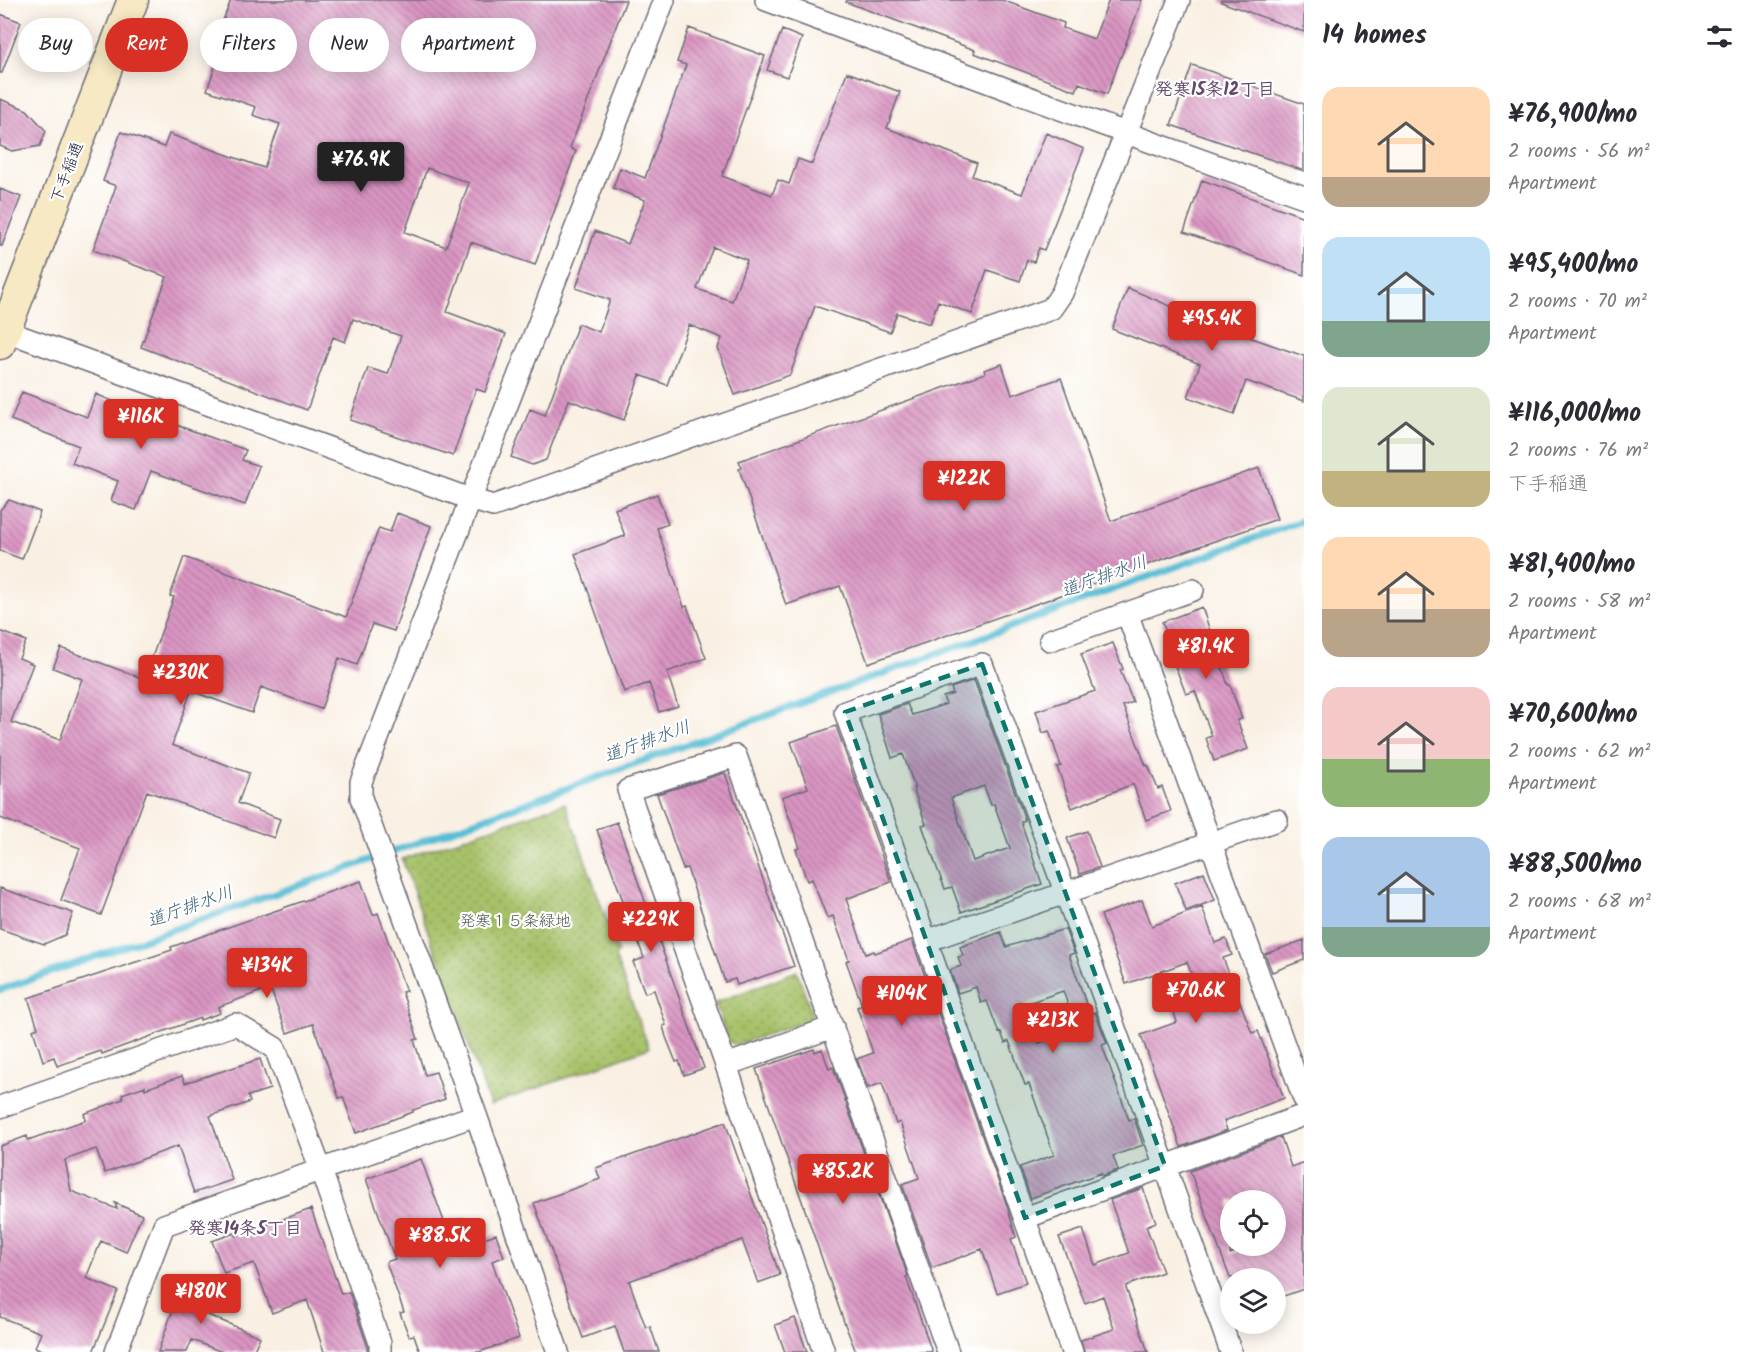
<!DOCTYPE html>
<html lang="en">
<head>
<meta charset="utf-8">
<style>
  :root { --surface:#fff; --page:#f7f7f7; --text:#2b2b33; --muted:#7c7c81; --accent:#d93025 }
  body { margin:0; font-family:Kalam,"Klee One",sans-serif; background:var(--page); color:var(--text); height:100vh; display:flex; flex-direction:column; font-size:22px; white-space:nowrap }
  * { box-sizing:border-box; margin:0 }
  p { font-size:20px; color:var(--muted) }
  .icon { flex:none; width:33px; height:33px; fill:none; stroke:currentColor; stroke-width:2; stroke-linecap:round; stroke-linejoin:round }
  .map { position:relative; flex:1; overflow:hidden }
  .sheet { display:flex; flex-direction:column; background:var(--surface); width:450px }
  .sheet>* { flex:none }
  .hud { position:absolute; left:18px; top:18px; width:570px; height:54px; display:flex; gap:12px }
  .tools { position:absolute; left:1220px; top:1190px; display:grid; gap:12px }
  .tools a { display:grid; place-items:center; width:66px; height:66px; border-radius:50%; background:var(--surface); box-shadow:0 3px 15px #0003; font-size:30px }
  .price { position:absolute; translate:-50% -51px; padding:0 14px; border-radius:6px; background:var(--accent); color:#fff; font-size:20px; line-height:39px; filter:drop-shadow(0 2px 3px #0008) }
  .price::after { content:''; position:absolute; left:50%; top:36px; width:18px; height:14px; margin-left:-9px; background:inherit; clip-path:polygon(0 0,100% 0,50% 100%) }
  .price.selected { background:#222; color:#fff }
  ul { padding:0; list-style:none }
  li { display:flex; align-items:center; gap:18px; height:150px; padding:0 18px }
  li span { display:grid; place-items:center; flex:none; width:168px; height:120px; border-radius:18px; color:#555 }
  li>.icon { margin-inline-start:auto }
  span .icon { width:72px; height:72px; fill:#fffc; stroke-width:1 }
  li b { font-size:26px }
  h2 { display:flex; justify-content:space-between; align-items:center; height:72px; padding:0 18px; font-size:26px }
  .chip { padding:0 21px; border-radius:27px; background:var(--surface); box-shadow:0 3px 15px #0003; font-size:21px; line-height:54px }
  .chip.selected { background:var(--accent); color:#fff }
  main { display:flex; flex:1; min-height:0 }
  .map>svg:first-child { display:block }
  .park { fill:url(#park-dots); stroke:#647251; stroke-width:1.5 }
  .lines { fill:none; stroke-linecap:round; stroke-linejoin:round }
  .stream { stroke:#58bed5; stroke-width:7 }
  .building { fill:url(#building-back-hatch); fill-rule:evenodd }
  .minor-casing { stroke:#6d6a76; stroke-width:24 }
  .secondary-casing { stroke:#6d6a76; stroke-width:33 }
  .minor { stroke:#fff; stroke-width:21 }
  .secondary { stroke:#f6e9c3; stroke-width:30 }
  .marked { fill:#0f766e; fill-opacity:0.2; stroke:#0f766e; stroke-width:4.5; stroke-dasharray:12 8; stroke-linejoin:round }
  .labels { text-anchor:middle; stroke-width:4.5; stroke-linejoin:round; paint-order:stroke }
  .street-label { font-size:16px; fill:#22223b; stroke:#fff }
  .park-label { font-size:16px; fill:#505a4a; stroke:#fff }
  .neighbourhood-label { font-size:18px; font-weight:bold; fill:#624a6a; stroke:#fff }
  .water-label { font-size:18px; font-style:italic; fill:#386079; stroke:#fff }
</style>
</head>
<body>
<main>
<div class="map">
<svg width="1304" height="1352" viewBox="0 0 1304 1352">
  <defs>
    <pattern id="park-dots" width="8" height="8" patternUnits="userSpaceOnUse" patternTransform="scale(1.5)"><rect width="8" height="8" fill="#a6c167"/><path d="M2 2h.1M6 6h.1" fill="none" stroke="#879c56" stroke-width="1.8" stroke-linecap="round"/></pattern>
    <pattern id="building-back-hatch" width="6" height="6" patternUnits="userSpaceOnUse" patternTransform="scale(1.5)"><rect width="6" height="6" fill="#da95c2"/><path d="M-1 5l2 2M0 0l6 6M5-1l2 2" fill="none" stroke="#b0799f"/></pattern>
  </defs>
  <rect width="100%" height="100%" fill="#fff"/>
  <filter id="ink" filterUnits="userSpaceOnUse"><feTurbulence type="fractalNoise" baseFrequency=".0167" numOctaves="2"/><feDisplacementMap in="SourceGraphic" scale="12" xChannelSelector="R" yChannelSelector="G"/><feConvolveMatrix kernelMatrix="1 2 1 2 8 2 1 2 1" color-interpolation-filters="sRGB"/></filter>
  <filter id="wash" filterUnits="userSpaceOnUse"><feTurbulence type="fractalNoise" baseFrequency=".008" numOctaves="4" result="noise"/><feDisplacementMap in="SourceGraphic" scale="24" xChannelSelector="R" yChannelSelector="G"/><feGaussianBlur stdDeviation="1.35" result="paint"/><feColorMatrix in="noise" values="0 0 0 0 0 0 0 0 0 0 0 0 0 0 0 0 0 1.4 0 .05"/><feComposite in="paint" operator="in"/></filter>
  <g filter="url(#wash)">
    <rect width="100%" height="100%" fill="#f9f0e3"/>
    <path class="park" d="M565 803 618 952 615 957 649 1048 490 1105 402 859Z
      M797 971 812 1013 808 1021 736 1045 728 1041 715 1003Z"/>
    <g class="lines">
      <path class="stream" d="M0 990 337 872 1304 520"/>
    </g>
    <g id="blocks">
      <path class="building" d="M231 0H626L570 148 576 151 535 265 471 242 447 312 506 334 485 392 476 389 453 456 350 420 368 368 388 374 401 336 353 319 345 342 333 337 307 410 141 347 167 277 93 250 116 186 103 181 121 132 164 147 169 134 264 168 280 124 253 115 256 107 207 90 229 26 222 23ZM427 168 469 183 446 247 405 232Z
        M847 0H1002L1064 23 1063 28 1094 39 1109 0H1142L1107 94 1079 83 1076 91 974 53 975 50 846 2Z
        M1221 0H1304V32L1221 2Z
        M0 14 21 22 2 73H0Z
        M689 28 765 56 722 176 772 195 778 180 789 184 798 159 812 164 847 72 900 92 887 128 977 163 972 176 1022 194 1046 133 1084 149 1044 250 1039 248 1034 262 1027 260 1020 281 987 270 972 314 938 301 930 324 897 313 890 332 815 306 790 375 735 395 718 348 722 338 689 325 667 385 640 375 624 420 569 400 546 460 532 465 511 457 530 409 545 415 578 324 599 332 610 300 576 288 595 231 628 244 645 200 613 188 620 168 645 178 686 65 677 62ZM713 247 747 260 732 301 697 289Z
        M782 30 802 38 787 77 767 70Z
        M1192 65 1304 104V171L1171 125Z
        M0 99 27 110 46 131 40 146 12 151 0 146Z
        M1202 180 1304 217V275L1184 232Z
        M0 189 21 197 2 246H0Z
        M1128 288 1217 326 1304 356V401L1246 381 1234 414 1188 397 1200 364 1112 329Z
        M1002 364 1012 395 1061 378 1111 521 1259 468 1277 519 868 663 840 586 786 605 739 469 742 468 739 461 985 373 984 370Z
        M22 392 87 417 96 394 126 407 124 413 165 429 168 422 246 450 242 460 259 466 245 505 151 471 136 510 111 501 118 481 72 463 79 446 11 420Z
        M657 494 668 524 657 528 684 607 687 606 706 658 667 672 678 706 659 712 649 683 624 692 575 554 625 536 615 509Z
        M9 500 40 512 22 559 0 551V510Z
        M397 513 431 526 394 631 372 624 357 665 339 658 321 709 261 687 252 713 191 691 172 745 249 773 238 803 280 819 274 838 147 791 101 915 61 900 80 848 0 818V631L26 641 19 658 33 664 11 722 60 740 82 679 53 668 61 648 144 679 174 597 170 596 184 557 346 617 379 528 390 532Z
        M1202 607 1228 685H1230L1242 719 1237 720 1248 749 1214 761 1206 738 1212 736 1195 691 1186 694 1165 640 1169 639 1162 622Z
        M1113 643 1123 669 1120 670 1133 702 1123 706 1146 766 1148 765 1158 789 1162 787 1171 811 1146 820 1133 784 1072 808 1057 767 1061 766 1049 731 1043 733 1036 711 1095 691 1081 654Z
        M974 680 1025 820 1021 822 1042 884 961 912 952 887 945 889 937 868 922 825 926 824 913 788H915L903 754 892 758 878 714 907 704 912 715 946 704 943 697 953 694 951 688ZM984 786 991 805 994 804 1010 848 973 861 951 798Z
        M836 726 891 882 846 899 866 954 874 951 875 953 912 940 1007 1206 1016 1237 1011 1239 1026 1283 997 1293 982 1249 932 1268 902 1184 919 1178 900 1122 896 1124 882 1083 868 1088 857 1059 873 1053 857 1007 862 1005 846 961 849 960 833 916 827 918 812 879 807 881 796 849 800 848 782 797 808 788 791 742Z
        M725 773 794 966 737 985 735 979 725 982 687 868 683 869 657 794Z
        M617 822 704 1068 684 1075 679 1061 676 1062 666 1037 663 1026 666 1025 654 990 645 993 633 962 644 958 597 830Z
        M1087 831 1100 867 1080 874 1067 838Z
        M1204 872 1215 900 1186 911 1175 883Z
        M361 881 373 915 378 913 406 991 402 992 418 1039 414 1040 425 1075 436 1072 445 1099 413 1110V1112L356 1133 343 1097 339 1098 313 1024 287 1033 270 988 218 1007 220 1013 200 1020V1018L102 1054 101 1051 57 1066 54 1057 43 1061 33 1030 38 1028 28 998 172 950 171 947Z
        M0 888 73 913 65 935 44 944 0 929Z
        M1142 900 1152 926 1202 907 1215 943 1226 939 1232 955 1223 958 1252 1033 1258 1031 1284 1098 1224 1121 1227 1130 1181 1147 1141 1035 1177 1022 1172 1006 1199 997 1187 962 1126 984 1101 915Z
        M1065 929 1074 953 1069 955 1090 1014 1095 1012 1107 1043 1102 1045 1129 1120 1134 1118 1143 1145 1113 1156 1118 1170 1102 1176 1101 1173 1031 1198 1020 1167 1054 1155 1029 1084 1025 1085 1009 1041 1005 1043 1001 1032 999 1033 987 1001 981 1003 976 987 958 993 950 970 961 966 958 957 963 956 960 947 1001 932 1006 947ZM1063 991 1077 1030 1039 1043 1025 1004Z
        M1304 940V960L1272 972 1265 954Z
        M814 1049 815 1052 822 1049 829 1069 833 1067 908 1276 906 1277 932 1352H856L844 1322 756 1069Z
        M260 1059 270 1089 248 1096 250 1102 210 1116 232 1180 194 1193 178 1146 105 1173 96 1149 65 1160 71 1191 117 1209 115 1203 142 1215 126 1252 101 1241 86 1278 118 1291 93 1352H46L35 1347 41 1333 0 1317V1146L27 1136 28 1140 86 1120 84 1114 123 1099 122 1094 145 1086V1089L182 1076 185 1083Z
        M725 1122 780 1275 758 1283 742 1240 629 1281 646 1328 650 1326 659 1352H624L615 1326 583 1338 534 1203 600 1179 596 1168Z
        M1281 1137 1291 1167 1304 1162V1289L1275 1299V1278H1230L1190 1171ZM1230 1200H1275V1245H1257L1230 1254Z
        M421 1159 445 1224 463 1218 472 1242 496 1234 504 1257 492 1261 519 1338 479 1352H420L414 1335 409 1336 400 1313 404 1312 386 1262 395 1259 366 1179Z
        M1143 1188 1156 1222 1146 1226 1163 1272 1126 1286V1288L1148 1352H1084L1081 1340 1114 1329 1103 1296 1085 1303 1059 1237 1083 1229 1095 1265 1129 1253 1110 1200Z
        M311 1209 341 1294 349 1292 367 1345V1352H324L307 1300 272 1313 254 1263 224 1273 212 1241 235 1233 236 1236Z
        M175 1277 209 1290 201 1312 260 1337 253 1352H222L192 1340 187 1352H158L177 1298 169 1295Z
        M795 1318 807 1352H785L775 1325Z"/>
    </g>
  </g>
  <g filter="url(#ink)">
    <use href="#blocks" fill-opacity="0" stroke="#6d6a76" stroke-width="1.5"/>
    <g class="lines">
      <defs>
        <path id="minor" d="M766 0 1101 124 1304 197
          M0 329 470 499 493 506 1051 309 1062 293 1179 0
          M1127 613 1304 1099
          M1050 640 1193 590
          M926 941 1277 820
          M726 1065 833 1027
          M0 1107 236 1024 275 1048 321 1170 380 1343V1352
          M1025 1218 1304 1115
          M116 1352 164 1225 476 1115
          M558 1352 476 1115 361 798V782L664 0
          M824 1352 726 1065 628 790 736 756 948 1352
          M1072 1352 845 712 982 664 1165 1166 1231 1352"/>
        <path id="secondary" d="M0 344 133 0"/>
      </defs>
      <use href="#minor" class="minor-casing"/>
      <use href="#secondary" class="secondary-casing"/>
      <use href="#minor" class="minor"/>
      <use href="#secondary" class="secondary"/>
    </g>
  </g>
  <path class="marked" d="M982 664 1165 1166 1025 1218 845 712Z"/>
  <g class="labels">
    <g class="street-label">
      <text transform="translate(66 172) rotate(-69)" y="6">下手稲通</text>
    </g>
    <g class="park-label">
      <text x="515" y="926">発寒１５条緑地</text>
    </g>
    <g class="neighbourhood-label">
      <text x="1215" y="95">発寒15条12丁目</text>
      <text x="245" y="1234">発寒14条5丁目</text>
    </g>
    <g class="water-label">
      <text transform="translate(1104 576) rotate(-20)" y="6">道庁排水川</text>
      <text transform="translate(647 741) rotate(-20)" y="6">道庁排水川</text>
      <text transform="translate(190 906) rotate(-20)" y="6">道庁排水川</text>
    </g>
  </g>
</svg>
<div class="tools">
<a><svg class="icon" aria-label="locate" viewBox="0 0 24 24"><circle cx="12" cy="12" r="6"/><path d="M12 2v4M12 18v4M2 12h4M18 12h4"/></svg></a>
<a><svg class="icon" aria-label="layers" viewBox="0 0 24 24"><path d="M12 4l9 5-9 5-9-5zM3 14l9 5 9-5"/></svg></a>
</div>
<b class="price selected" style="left:361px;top:193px">¥76.9K</b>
<b class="price" style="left:1212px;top:352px">¥95.4K</b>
<b class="price" style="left:141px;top:450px">¥116K</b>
<b class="price" style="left:964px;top:512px">¥122K</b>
<b class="price" style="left:1206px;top:680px">¥81.4K</b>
<b class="price" style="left:181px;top:706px">¥230K</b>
<b class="price" style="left:651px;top:953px">¥229K</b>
<b class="price" style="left:267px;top:999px">¥134K</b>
<b class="price" style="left:1196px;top:1024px">¥70.6K</b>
<b class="price" style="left:902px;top:1027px">¥104K</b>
<b class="price" style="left:1053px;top:1054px">¥213K</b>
<b class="price" style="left:843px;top:1205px">¥85.2K</b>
<b class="price" style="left:440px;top:1269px">¥88.5K</b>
<b class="price" style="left:201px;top:1325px">¥180K</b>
<div class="hud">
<a class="chip">Buy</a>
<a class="chip selected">Rent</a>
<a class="chip">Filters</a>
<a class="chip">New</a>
<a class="chip">Apartment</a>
</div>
</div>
<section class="sheet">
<h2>14 homes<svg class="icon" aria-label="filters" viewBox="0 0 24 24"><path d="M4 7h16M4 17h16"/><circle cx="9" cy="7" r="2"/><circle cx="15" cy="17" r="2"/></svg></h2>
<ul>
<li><span style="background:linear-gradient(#ffd9b3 75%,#b9a48a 0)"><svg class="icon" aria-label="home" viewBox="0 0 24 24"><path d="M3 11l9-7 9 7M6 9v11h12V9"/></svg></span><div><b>¥76,900/mo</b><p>2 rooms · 56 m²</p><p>Apartment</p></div></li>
<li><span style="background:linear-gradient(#bfe0f5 70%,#7fa58c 0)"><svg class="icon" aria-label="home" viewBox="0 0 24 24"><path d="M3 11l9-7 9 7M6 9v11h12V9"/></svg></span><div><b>¥95,400/mo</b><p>2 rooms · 70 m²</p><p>Apartment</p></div></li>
<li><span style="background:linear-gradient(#dfe7d0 70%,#c2b280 0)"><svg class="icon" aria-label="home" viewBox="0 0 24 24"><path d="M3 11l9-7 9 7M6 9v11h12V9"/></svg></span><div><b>¥116,000/mo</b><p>2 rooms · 76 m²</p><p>下手稲通</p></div></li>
<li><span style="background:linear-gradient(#ffd9b3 60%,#b9a48a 0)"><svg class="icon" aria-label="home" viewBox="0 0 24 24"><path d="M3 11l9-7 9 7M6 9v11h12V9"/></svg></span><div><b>¥81,400/mo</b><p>2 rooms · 58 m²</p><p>Apartment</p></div></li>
<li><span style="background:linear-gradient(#f6c9c9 60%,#8fb573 0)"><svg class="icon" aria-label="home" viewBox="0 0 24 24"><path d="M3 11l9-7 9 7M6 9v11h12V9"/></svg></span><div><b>¥70,600/mo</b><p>2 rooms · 62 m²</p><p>Apartment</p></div></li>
<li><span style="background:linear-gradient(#a9c7e8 75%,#7fa58c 0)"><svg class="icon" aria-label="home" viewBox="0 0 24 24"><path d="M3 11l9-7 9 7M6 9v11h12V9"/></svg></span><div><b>¥88,500/mo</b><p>2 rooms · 68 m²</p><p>Apartment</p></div></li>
</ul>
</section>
</main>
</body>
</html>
